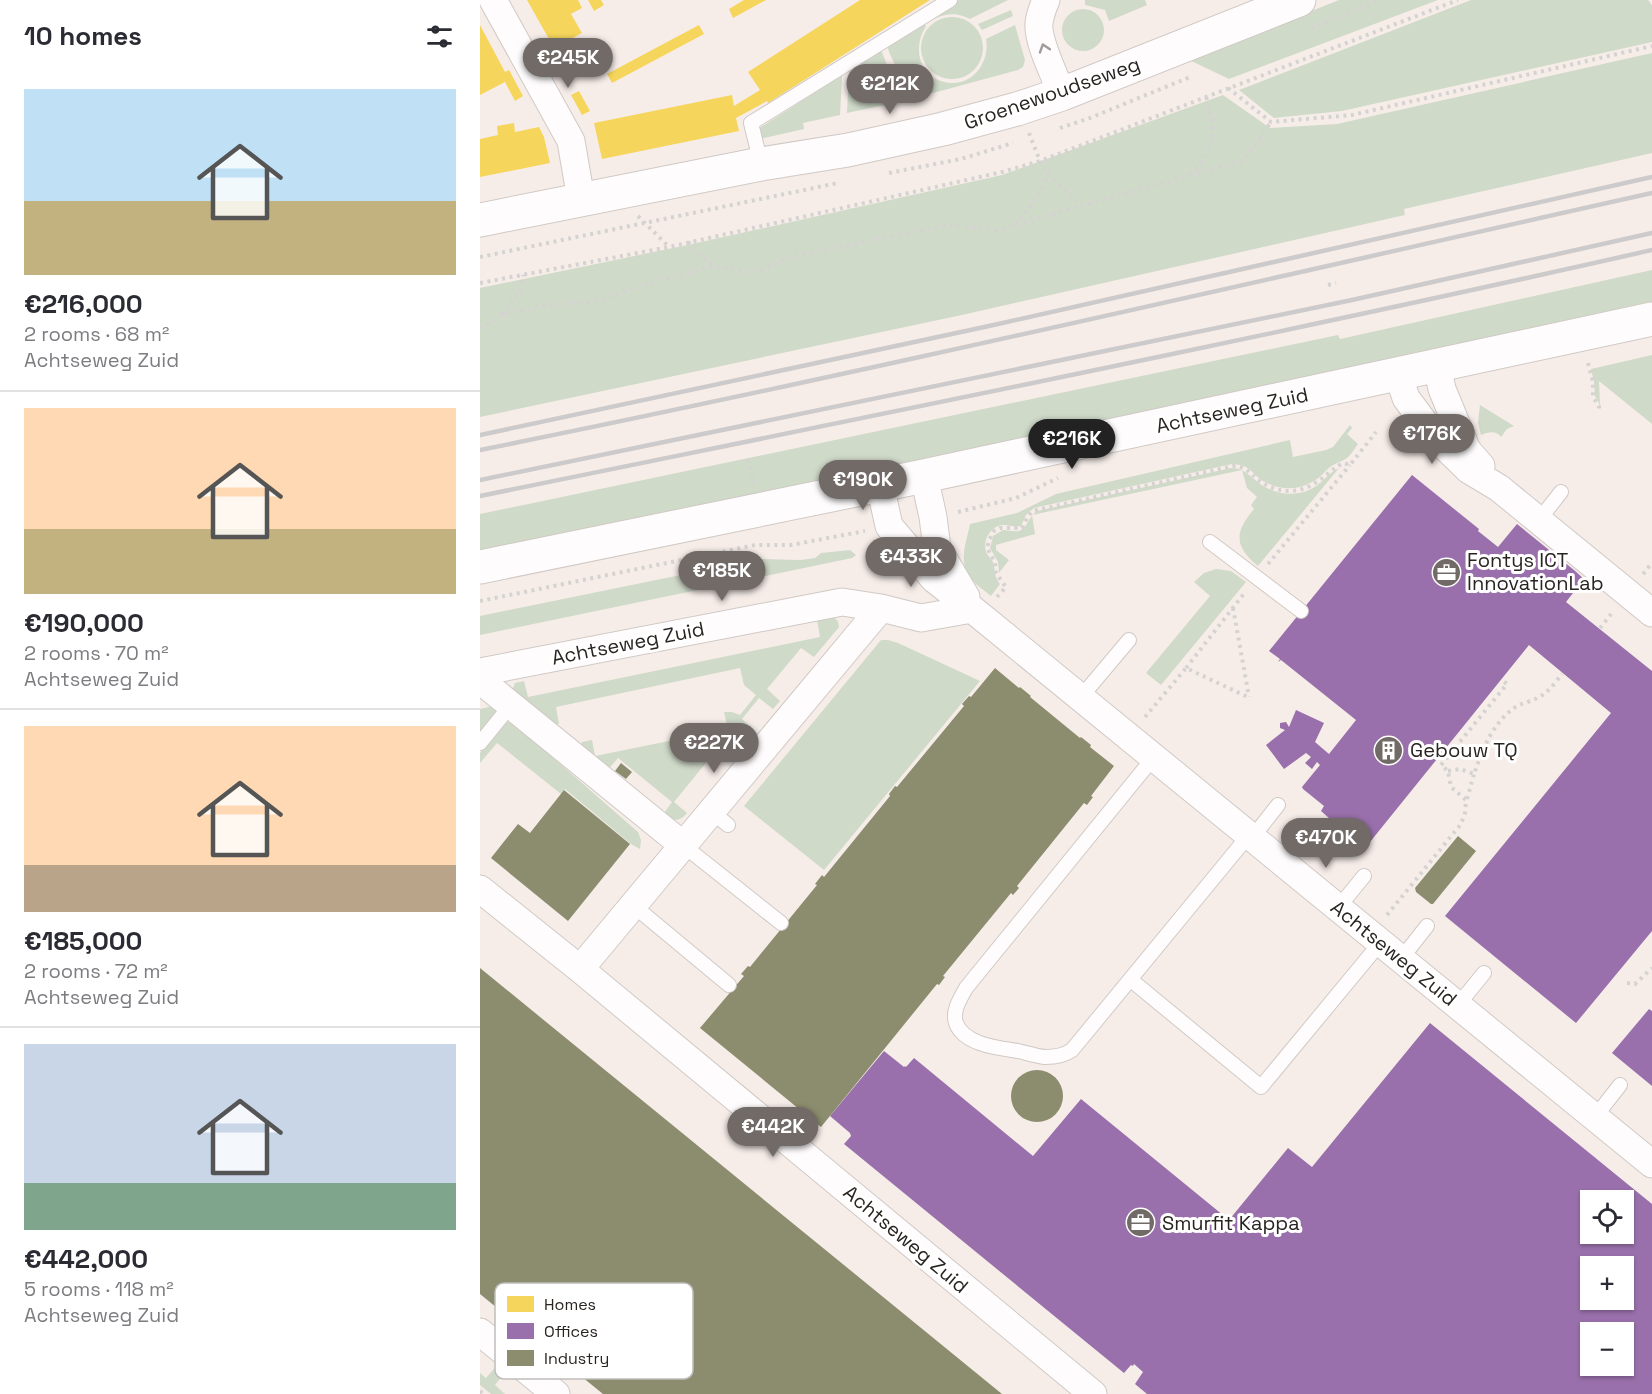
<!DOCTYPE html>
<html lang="en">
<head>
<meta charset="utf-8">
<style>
  :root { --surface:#fff; --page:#f2f2f3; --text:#2b2b33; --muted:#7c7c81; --line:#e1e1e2; --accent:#716a67 }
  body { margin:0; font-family:"Space Grotesk",sans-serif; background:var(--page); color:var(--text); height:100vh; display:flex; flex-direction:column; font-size:22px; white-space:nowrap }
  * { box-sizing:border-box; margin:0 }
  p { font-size:20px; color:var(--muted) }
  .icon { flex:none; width:33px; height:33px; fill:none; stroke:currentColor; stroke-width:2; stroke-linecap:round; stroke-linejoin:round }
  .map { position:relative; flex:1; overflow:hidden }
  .side { display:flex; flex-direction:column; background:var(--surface); width:480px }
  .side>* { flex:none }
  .controls { position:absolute; left:1100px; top:1190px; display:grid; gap:12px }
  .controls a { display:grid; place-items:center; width:54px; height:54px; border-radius:0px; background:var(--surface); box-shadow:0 2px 4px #0004; font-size:30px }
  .price { position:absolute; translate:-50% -51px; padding:0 14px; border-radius:21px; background:var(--accent); color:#fff; font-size:20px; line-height:39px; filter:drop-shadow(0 2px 3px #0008) }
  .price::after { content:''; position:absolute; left:50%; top:36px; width:18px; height:14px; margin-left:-9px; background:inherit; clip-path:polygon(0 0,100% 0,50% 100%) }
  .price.active { background:#222; color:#fff }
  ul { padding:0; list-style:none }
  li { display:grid; align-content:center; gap:12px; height:318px; padding:0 24px }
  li+li { border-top:2px solid var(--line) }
  li span { display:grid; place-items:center; height:186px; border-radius:0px; color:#555 }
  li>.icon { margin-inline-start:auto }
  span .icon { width:108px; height:108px; fill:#fffc; stroke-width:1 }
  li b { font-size:26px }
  h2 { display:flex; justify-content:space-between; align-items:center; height:72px; padding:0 24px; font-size:26px }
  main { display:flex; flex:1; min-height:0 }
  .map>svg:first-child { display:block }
  .green { fill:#d0dac9 }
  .homes { fill:#f6d55c }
  .offices { fill:#9970ab; fill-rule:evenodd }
  .industry { fill:#8c8c6e }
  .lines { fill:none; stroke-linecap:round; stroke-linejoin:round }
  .service-casing { stroke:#d0c9c5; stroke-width:16 }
  .minor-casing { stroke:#d0c9c5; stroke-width:29 }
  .tertiary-casing { stroke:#d0c9c5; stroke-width:35 }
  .path { stroke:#d5d3d1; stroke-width:4; stroke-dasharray:3 4.5; stroke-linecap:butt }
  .service { stroke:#fefcfc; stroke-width:14 }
  .minor { stroke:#fefcfc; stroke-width:27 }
  .tertiary { stroke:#fefcfc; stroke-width:33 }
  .rail { stroke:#cccaca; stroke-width:4.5 }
  .oneway { stroke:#9e9b99 }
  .labels { text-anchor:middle; stroke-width:6; stroke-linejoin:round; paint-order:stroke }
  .street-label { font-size:20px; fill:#292421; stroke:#fff }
  .poi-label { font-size:20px; fill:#292421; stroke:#fff; text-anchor:start }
  .key { fill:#fff; stroke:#bfbdbc; stroke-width:1.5 }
  .key-label { font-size:16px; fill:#292421 }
</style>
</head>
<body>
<main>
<section class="side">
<h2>10 homes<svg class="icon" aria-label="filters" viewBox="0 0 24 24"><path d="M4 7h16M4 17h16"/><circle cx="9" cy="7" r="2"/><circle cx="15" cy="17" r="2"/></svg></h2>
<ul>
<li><span style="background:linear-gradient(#bfe0f5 60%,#c2b280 0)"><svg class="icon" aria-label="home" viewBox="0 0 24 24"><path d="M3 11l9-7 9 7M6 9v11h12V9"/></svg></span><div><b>€216,000</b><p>2 rooms · 68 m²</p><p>Achtseweg Zuid</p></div></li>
<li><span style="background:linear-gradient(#ffd9b3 65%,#c2b280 0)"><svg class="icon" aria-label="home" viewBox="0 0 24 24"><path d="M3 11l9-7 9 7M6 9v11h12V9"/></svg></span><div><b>€190,000</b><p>2 rooms · 70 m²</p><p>Achtseweg Zuid</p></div></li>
<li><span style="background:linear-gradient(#ffd9b3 75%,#b9a48a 0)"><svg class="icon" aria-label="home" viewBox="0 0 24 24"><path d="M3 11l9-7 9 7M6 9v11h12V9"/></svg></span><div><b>€185,000</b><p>2 rooms · 72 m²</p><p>Achtseweg Zuid</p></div></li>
<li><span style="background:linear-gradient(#c9d6e8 75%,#7fa58c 0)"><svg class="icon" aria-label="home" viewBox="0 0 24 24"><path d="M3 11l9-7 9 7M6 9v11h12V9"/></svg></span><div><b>€442,000</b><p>5 rooms · 118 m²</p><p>Achtseweg Zuid</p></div></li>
</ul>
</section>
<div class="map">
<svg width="1172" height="1394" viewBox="0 0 1172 1394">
  <rect width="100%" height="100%" fill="#f6ede9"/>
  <path class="green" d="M479 0H528L490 19C477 12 465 13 452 20L451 18Z
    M605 0H665L667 5 629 21 625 10 605 5Z
    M859 0H958L749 79 705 58 734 50Z
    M991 0H1168L1172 5V42L862 111 794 118 759 90Z
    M582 30a21 21 0 1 1 42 0a21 21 0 1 1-42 0Z
    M531 10 533 16 502 30 498 24Z
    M441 48a31 31 0 1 1 62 0a31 31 0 1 1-62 0Z
    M443 23 446 26C431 49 440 80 470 83 494 85 510 61 506 39L535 25 545 60 543 67 538 70 442 96C426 81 414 68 407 46Z
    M401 50 411 74 433 99 367 113 369 70Z
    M1172 53V153L924 209 925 215 482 315 0 417V288L212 244 522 175 743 95 790 128 857 124Z
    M362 75 360 115 323 123 324 129 280 139 278 129Z
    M1172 270V306L0 555V514L858 335 860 339Z
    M1172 355V424L1119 381 1120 406 1118 401 1115 396 1114 382 1111 369Z
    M1000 405 1034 426 1027 429 1021 437C1016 430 1008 432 1001 435L998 423Z
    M870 425 872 428 867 434 878 444C875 448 871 455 867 458 862 462 855 463 850 467 844 472 839 479 832 482 817 491 798 490 783 481 770 473 772 465 752 464L554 508 546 515 541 526C533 528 526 523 518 526 507 531 502 544 507 554 509 557 511 559 513 562 516 571 513 575 520 584L511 596C504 590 494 584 489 576 478 561 487 540 490 524L537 513 576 494 810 440 813 457 846 450 853 447Z
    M751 468C765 468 769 476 779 483 793 494 813 497 829 490 841 485 848 473 859 468L778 566C753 545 755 532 774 509L771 505 777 497 767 488 762 470 552 515 555 534 516 545V550L529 560 519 573 518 562 510 548 513 536 523 530C528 530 534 532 539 531 547 529 548 517 557 511Z
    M370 550 376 555 372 558 0 635V616L279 559 321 560 335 558 341 553Z
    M736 569 751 571 766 582 681 685 666 673 730 596 714 582 724 573Z
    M351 617 356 619 358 622 359 627 334 657 321 648 287 689 300 701 293 709 279 698 262 719 275 731 265 743 251 732 194 802 207 813C199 823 192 820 182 816L192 802 138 758 127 771 101 745 102 742 112 740 115 756 248 729 244 712H252L260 715 276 695 264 685 260 668 76 707 79 724H72L32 691 35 683 44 681 48 697 340 637 337 620Z
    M401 640H408L418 643 500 681 344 870 264 806Z
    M13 706 16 713 15 717 0 735V709Z
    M31 721 158 832 161 840 160 849 151 844 85 789 81 794 17 743 0 763V753L24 724Z
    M18 1364 27 1370 15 1385 25 1394H11L0 1385V1373L6 1378Z"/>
  <path class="homes" d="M47 0H98L102 8 91 14 102 33 74 48Z
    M108 0H121L124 5 114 11Z
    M264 0H286L253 18 249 9Z
    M380 0H450L288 103 287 101 256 118 259 131 122 159 114 123 252 95 254 106 280 90 268 72Z
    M0 25 25 72 29 70 43 96 35 101 25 82 0 95Z
    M219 25 224 34 132 83 127 74Z
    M99 91 110 111 102 115 91 95Z
    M34 123 35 132 59 127 64 137 70 163 0 177V139L18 135 17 126Z"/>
  <path class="offices" d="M932 475 999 529 998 531 1018 547 1037 524 1094 570 1104 579 1086 602 1172 671V931L1096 1023 965 916 1131 713 1049 645 890 842 877 833 873 837 868 833 867 834 841 811 844 806 823 789 822 787 840 765 837 762 832 769 825 763 831 757 826 753 804 769 786 745 805 730 800 728V723L806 722 809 727 816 710 844 723 835 742 849 754 876 720 801 660 798 662 800 659 789 651Z
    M1169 1009 1172 1011V1086L1132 1053Z
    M950 1023 1172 1204V1394H667L655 1384 663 1372 654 1364 653 1366 651 1365 644 1373 364 1144 371 1136 370 1133 350 1116 404 1051 424 1067 425 1066 426 1067 434 1058 553 1156 601 1099 749 1220 808 1148 832 1167ZM1110 1200H1143V1233H1110ZM1110 1266H1143V1299H1110ZM1110 1332H1143V1365H1110Z"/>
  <path class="industry" d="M515 668 539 688 540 687 551 696 550 697 600 738 601 737 611 745 610 747 634 766 611 796 613 797 607 805 604 803 537 886 539 888 533 895 531 893 463 976 465 977 459 985 457 984 341 1127 220 1028 264 976 261 974 268 966 270 967 337 885 335 884 342 875 344 877 410 796 409 794 415 786 417 787 484 706 482 704 489 696 491 697Z
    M141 763 152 772 146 779 135 771Z
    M84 790 150 844 88 921 11 858 38 824 50 833Z
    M978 836 996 851 953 904H951L936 892 935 888Z
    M0 968 522 1394H123L0 1294Z
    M531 1096a26 26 0 1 1 52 0a26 26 0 1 1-52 0Z"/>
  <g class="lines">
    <defs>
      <path id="service" d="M55 76 81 61
        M281 164 271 123 470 0
        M1059 520 1081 492
        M730 542 821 611
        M601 697 649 640
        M0 743 31 705
        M674 757 486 988C480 999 472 1011 476 1023 484 1045 519 1048 538 1051 547 1053 556 1056 565 1057 574 1057 585 1055 592 1050L769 835
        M232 812 248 825
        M772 838 798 805
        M204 846 301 923
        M154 906 249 985
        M858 908 884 876
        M921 959 947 926
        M651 980 781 1087 901 942
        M978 1005 1004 973
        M1115 1117 1140 1085"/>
      <path id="minor" d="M13 0 91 141 101 199
        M566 0C563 7 560 15 559 23 557 41 575 76 582 94
        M957 366 962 389 987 450 1001 466
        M918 374 926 398 955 437 989 470 1019 488 1172 613
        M444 476 453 517 457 548 486 597
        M400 485 409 526 454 579 492 609 1172 1164
        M0 672 362 602 401 608 441 618 492 609
        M0 680 204 846
        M0 889 100 969 613 1394
        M100 969 401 608
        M0 1332 76 1394"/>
      <path id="tertiary" d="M0 220 281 164 368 150 463 129 537 109 582 94 819 0
        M0 567 444 476 1172 319"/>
    </defs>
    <use href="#service" class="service-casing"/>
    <use href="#minor" class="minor-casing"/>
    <use href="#tertiary" class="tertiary-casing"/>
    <path class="path" d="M831 28 902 0
      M748 88 791 122 872 115 1172 46
      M580 128 610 118 710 77
      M549 133 560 161 568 174 602 205
      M409 173 481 159 533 143
      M709 174C739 148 735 131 726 96
      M158 216 189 247
      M535 225C550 208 560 196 568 174
      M208 242 222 257 233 266
      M0 257 358 183
      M0 283 189 247 522 172 560 161 978 0
      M848 285 856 283
      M22 315 40 291 43 275
      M0 329 21 315 66 305 113 302 182 280 234 266 273 273 313 256 468 225 516 230 534 225 764 160 791 122
      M1108 363 1113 382V397L1119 406V413
      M268 459 274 484
      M478 512 536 498 578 478
      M788 564 870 465
      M1163 574 1171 564
      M517 597 526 587 516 573 515 562 507 548 509 540 514 531 520 528H542L548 516 553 511 753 466C764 466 769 472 777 479 794 493 817 495 835 483 845 477 852 469 863 463L870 465 896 432
      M0 601 275 545H311L385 531
      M753 608 769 697
      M1120 628 1132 613
      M706 668 766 591
      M665 717 706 668 770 698
      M968 771 980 769 994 774C1003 749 1012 724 1034 708 1043 702 1055 701 1064 694 1071 689 1077 680 1082 674
      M987 799 994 774
      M907 915 981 824 985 813 986 800 971 787 968 771 961 765 1027 684 1022 680
      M1147 983 1155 984 1172 968
      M0 1391 3 1394"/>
    <use href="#service" class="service"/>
    <use href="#minor" class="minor"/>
    <use href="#tertiary" class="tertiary"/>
    <path class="rail" d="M0 435 509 326 1172 177
      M0 450C392 371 782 280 1172 193
      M0 480 872 300 1172 233
      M0 496C391 416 783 338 1172 250"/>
  </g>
  <defs><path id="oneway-chevron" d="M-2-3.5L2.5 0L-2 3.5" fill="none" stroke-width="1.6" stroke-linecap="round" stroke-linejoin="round" transform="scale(1.5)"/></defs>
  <use class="oneway" href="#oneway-chevron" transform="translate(564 48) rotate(-108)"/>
  <defs>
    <symbol id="office-disc" viewBox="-11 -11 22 22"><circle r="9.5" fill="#716a67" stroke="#fff"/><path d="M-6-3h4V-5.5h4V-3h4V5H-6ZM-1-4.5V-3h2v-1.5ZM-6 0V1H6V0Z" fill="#fff"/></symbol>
    <symbol id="building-disc" viewBox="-11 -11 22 22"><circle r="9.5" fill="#716a67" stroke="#fff"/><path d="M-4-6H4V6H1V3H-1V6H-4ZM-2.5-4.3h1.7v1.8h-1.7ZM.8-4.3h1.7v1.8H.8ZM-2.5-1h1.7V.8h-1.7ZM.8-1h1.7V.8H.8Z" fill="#fff"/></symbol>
  </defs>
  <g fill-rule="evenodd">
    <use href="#office-disc" x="950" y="556" width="33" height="33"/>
    <use href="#building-disc" x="892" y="734" width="33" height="33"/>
    <use href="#office-disc" x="644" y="1206" width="33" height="33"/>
  </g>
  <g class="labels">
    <g class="street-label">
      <text transform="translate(572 93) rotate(-19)" y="7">Groenewoudseweg</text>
      <text transform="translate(752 410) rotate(-12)" y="7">Achtseweg Zuid</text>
      <text transform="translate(148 643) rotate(-11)" y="7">Achtseweg Zuid</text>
      <text transform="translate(914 953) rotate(39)" y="7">Achtseweg Zuid</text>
      <text transform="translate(426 1239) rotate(40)" y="7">Achtseweg Zuid</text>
    </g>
    <g class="poi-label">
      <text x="987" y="567">Fontys ICT<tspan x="987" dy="23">InnovationLab</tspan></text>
      <text x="930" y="757">Gebouw TQ</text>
      <text x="682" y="1230">Smurfit Kappa</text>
    </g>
  </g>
  <rect x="15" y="1283" width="198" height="96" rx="9" class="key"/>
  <rect x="27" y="1296" width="27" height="16" fill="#f6d55c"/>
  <rect x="27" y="1323" width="27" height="16" fill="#9970ab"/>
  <rect x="27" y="1350" width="27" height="16" fill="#8c8c6e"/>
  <g class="key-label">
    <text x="64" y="1310">Homes</text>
    <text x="64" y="1337">Offices</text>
    <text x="64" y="1364">Industry</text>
  </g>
</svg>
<div class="controls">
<a><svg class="icon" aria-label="locate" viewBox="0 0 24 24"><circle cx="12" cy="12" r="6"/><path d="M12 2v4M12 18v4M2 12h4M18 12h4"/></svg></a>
<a>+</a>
<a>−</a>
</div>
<b class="price" style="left:88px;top:89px">€245K</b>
<b class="price" style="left:410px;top:115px">€212K</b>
<b class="price" style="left:952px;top:465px">€176K</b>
<b class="price active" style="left:592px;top:470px">€216K</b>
<b class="price" style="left:383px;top:511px">€190K</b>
<b class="price" style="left:431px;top:588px">€433K</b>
<b class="price" style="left:242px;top:602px">€185K</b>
<b class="price" style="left:234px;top:774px">€227K</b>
<b class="price" style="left:846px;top:869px">€470K</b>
<b class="price" style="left:293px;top:1158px">€442K</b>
</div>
</main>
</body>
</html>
